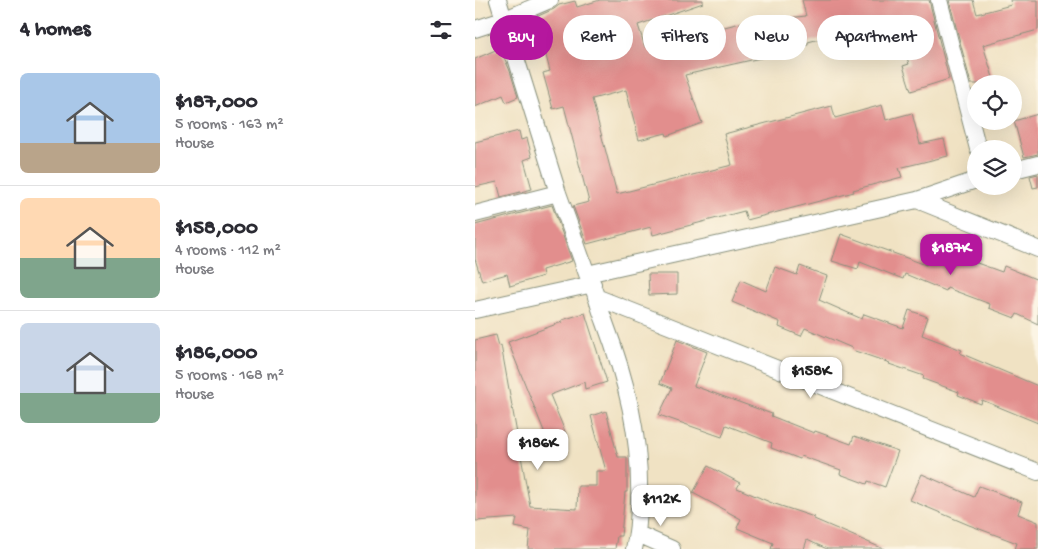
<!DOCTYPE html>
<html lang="en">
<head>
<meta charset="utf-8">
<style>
  :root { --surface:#fff; --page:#f2f2f3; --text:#2b2b33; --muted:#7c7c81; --line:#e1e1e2; --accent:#b5179e }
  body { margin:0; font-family:"Gochi Hand",sans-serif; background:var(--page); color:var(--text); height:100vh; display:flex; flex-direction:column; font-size:19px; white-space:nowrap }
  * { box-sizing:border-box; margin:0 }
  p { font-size:16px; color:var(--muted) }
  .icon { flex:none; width:28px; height:28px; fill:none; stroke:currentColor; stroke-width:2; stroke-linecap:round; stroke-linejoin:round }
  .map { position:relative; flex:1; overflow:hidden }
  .panel { display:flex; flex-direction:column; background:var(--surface); width:475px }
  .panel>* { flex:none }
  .top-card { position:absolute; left:15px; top:15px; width:472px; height:45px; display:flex; gap:10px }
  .controls { position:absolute; left:492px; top:75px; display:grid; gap:10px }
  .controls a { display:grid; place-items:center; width:55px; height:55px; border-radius:50%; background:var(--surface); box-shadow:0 5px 20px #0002; font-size:25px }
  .price { position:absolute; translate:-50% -42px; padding:0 11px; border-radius:10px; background:#fff; color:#222; font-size:16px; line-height:32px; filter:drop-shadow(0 1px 2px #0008) }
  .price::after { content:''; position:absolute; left:50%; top:30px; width:15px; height:11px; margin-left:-8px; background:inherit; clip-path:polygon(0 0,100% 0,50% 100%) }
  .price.current { background:var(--accent); color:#fff }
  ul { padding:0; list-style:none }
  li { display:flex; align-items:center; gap:15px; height:125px; padding:0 20px }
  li+li { border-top:1px solid var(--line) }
  li span { display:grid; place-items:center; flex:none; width:140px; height:100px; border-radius:8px; color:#555 }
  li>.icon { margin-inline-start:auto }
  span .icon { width:60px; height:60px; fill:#fffc; stroke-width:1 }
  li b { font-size:21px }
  h2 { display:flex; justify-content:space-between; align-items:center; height:60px; padding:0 20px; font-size:21px }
  .pill { padding:0 18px; border-radius:22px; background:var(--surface); box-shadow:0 5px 20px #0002; font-size:18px; line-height:45px }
  .pill.current { background:var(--accent); color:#fff }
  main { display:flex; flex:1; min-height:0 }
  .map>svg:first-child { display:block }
  .building { fill:#e28e8d }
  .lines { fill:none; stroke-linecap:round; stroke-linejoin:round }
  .street-casing { stroke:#88907c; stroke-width:18 }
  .street { stroke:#fff; stroke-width:16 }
</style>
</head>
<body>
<main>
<section class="panel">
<h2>4 homes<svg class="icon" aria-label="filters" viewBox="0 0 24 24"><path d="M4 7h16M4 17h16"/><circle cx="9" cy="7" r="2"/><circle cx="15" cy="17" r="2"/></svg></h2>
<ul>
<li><span style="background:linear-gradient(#a9c7e8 70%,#b9a48a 0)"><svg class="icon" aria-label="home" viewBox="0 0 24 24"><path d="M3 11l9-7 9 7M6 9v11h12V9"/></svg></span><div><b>$187,000</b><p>5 rooms · 163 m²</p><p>House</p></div></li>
<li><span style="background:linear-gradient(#ffd9b3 60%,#7fa58c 0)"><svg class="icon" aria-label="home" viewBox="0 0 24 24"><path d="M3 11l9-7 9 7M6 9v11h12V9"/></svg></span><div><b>$158,000</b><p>4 rooms · 112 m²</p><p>House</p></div></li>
<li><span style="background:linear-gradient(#c9d6e8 70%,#7fa58c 0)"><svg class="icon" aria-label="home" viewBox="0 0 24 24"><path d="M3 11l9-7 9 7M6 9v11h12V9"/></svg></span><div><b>$186,000</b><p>5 rooms · 168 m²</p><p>House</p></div></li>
</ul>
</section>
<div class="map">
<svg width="563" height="549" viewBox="0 0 563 549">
  <rect width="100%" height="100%" fill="#fcf5e5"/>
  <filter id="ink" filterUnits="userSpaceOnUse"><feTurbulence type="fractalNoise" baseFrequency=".02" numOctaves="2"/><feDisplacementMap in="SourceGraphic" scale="10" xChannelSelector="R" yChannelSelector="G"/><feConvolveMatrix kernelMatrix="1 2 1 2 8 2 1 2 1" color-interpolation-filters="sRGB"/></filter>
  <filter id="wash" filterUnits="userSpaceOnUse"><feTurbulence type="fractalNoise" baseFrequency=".0096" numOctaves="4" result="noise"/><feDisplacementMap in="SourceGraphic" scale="20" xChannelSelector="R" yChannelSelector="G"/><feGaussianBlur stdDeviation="1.12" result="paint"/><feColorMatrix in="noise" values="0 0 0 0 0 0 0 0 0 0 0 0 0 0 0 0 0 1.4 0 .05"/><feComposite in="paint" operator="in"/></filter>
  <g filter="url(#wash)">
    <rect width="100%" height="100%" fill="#f0e2c3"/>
    <g id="blocks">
      <path class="building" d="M125 0H228V3L163 25 170 47 293 16 294 20 331 16 327 0H454L474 79 436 91 428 66 434 64 420 19 333 42V45L302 49 303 54 210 75 227 123 192 136 191 133 164 140 151 90 117 99 142 194 257 165 249 134 357 106 360 118 407 105 411 120 437 113 445 144 469 139 473 156 424 168 427 177 378 190 379 192 272 220 269 211 178 235 176 227 112 244 98 206 114 202 89 106 78 109 68 73 75 71 61 17 79 9 84 5 100 1 102 7Z
        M474 0H498L502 14 536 5 535 0H563V30L508 45 520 84H496Z
        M25 48 35 71 43 97 31 102 28 95 0 107V59Z
        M563 114V154L549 157 539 121Z
        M44 131 46 140 52 138 57 157 49 160 57 189 26 197 22 182 0 187V142Z
        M563 174V187L558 188 555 176Z
        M77 205 97 261 67 270 68 276 35 286 32 274 7 281 0 259V225Z
        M366 234 451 265 460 242 487 253 485 257 527 272 529 266 563 280V324L542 314 540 318 514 308 515 304 472 288 471 291 430 274 428 279 385 262 383 269 357 261Z
        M325 266 352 276 344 300 387 319 389 314 428 328 434 310 453 317 447 335 487 350 485 353 563 386V423L507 400 506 404 483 395 484 392 448 379 449 376 414 364 415 363 377 350V348L330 328 326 336 304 327 305 322 257 302 266 280 291 291 300 267 322 275Z
        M173 274H202V294L174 295Z
        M110 313 132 382 110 389 109 382 75 395 91 434 73 441 33 342 87 322V320Z
        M21 335 24 346 26 345 55 506 102 509 103 486H121V471H131L116 416 131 411 143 457H152V492H150L146 536H142L140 549H53L55 530 40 527 42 518 1 521 0 501V340Z
        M202 340 232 352 219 386 297 414 296 416 339 433 340 431 376 444 379 436 423 451 410 487 393 481 392 484 365 474 366 470 326 456 325 459 296 448 297 443 251 425 247 437 184 415 197 388 185 383Z
        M233 466 265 483 262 488 297 503 339 517V519L409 549H352L332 540 329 549H296L298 543 262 528 266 519 218 493Z
        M447 474 499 497 504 486 547 502 543 514 563 522V549H540L542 543 494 525 435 500Z"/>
    </g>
  </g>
  <g filter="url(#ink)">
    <use href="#blocks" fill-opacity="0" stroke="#88907c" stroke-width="1"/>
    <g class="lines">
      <defs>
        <path id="street" d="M23 0 83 193 112 274C120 288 123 305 129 320 151 379 166 436 164 500 164 517 163 532 159 549
          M464 0 503 149
          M0 29 28 20 75 0
          M539 170 563 164
          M442 200 563 249
          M0 214 83 193
          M112 274 442 200 501 180
          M121 297 563 472
          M0 310 118 284
          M163 534 197 549"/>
      </defs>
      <use href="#street" class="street-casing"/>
      <use href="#street" class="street"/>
    </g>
  </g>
</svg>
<div class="controls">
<a><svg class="icon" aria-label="locate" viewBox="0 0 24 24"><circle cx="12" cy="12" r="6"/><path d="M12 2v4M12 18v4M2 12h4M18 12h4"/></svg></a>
<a><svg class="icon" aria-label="layers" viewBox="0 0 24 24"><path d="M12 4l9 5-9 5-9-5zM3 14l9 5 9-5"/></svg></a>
</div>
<b class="price current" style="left:476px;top:276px">$187K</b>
<b class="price" style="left:336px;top:399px">$158K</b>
<b class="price" style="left:63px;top:471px">$186K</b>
<b class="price" style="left:186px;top:527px">$112K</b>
<div class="top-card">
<a class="pill current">Buy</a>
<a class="pill">Rent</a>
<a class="pill">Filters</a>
<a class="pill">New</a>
<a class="pill">Apartment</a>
</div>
</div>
</main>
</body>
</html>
